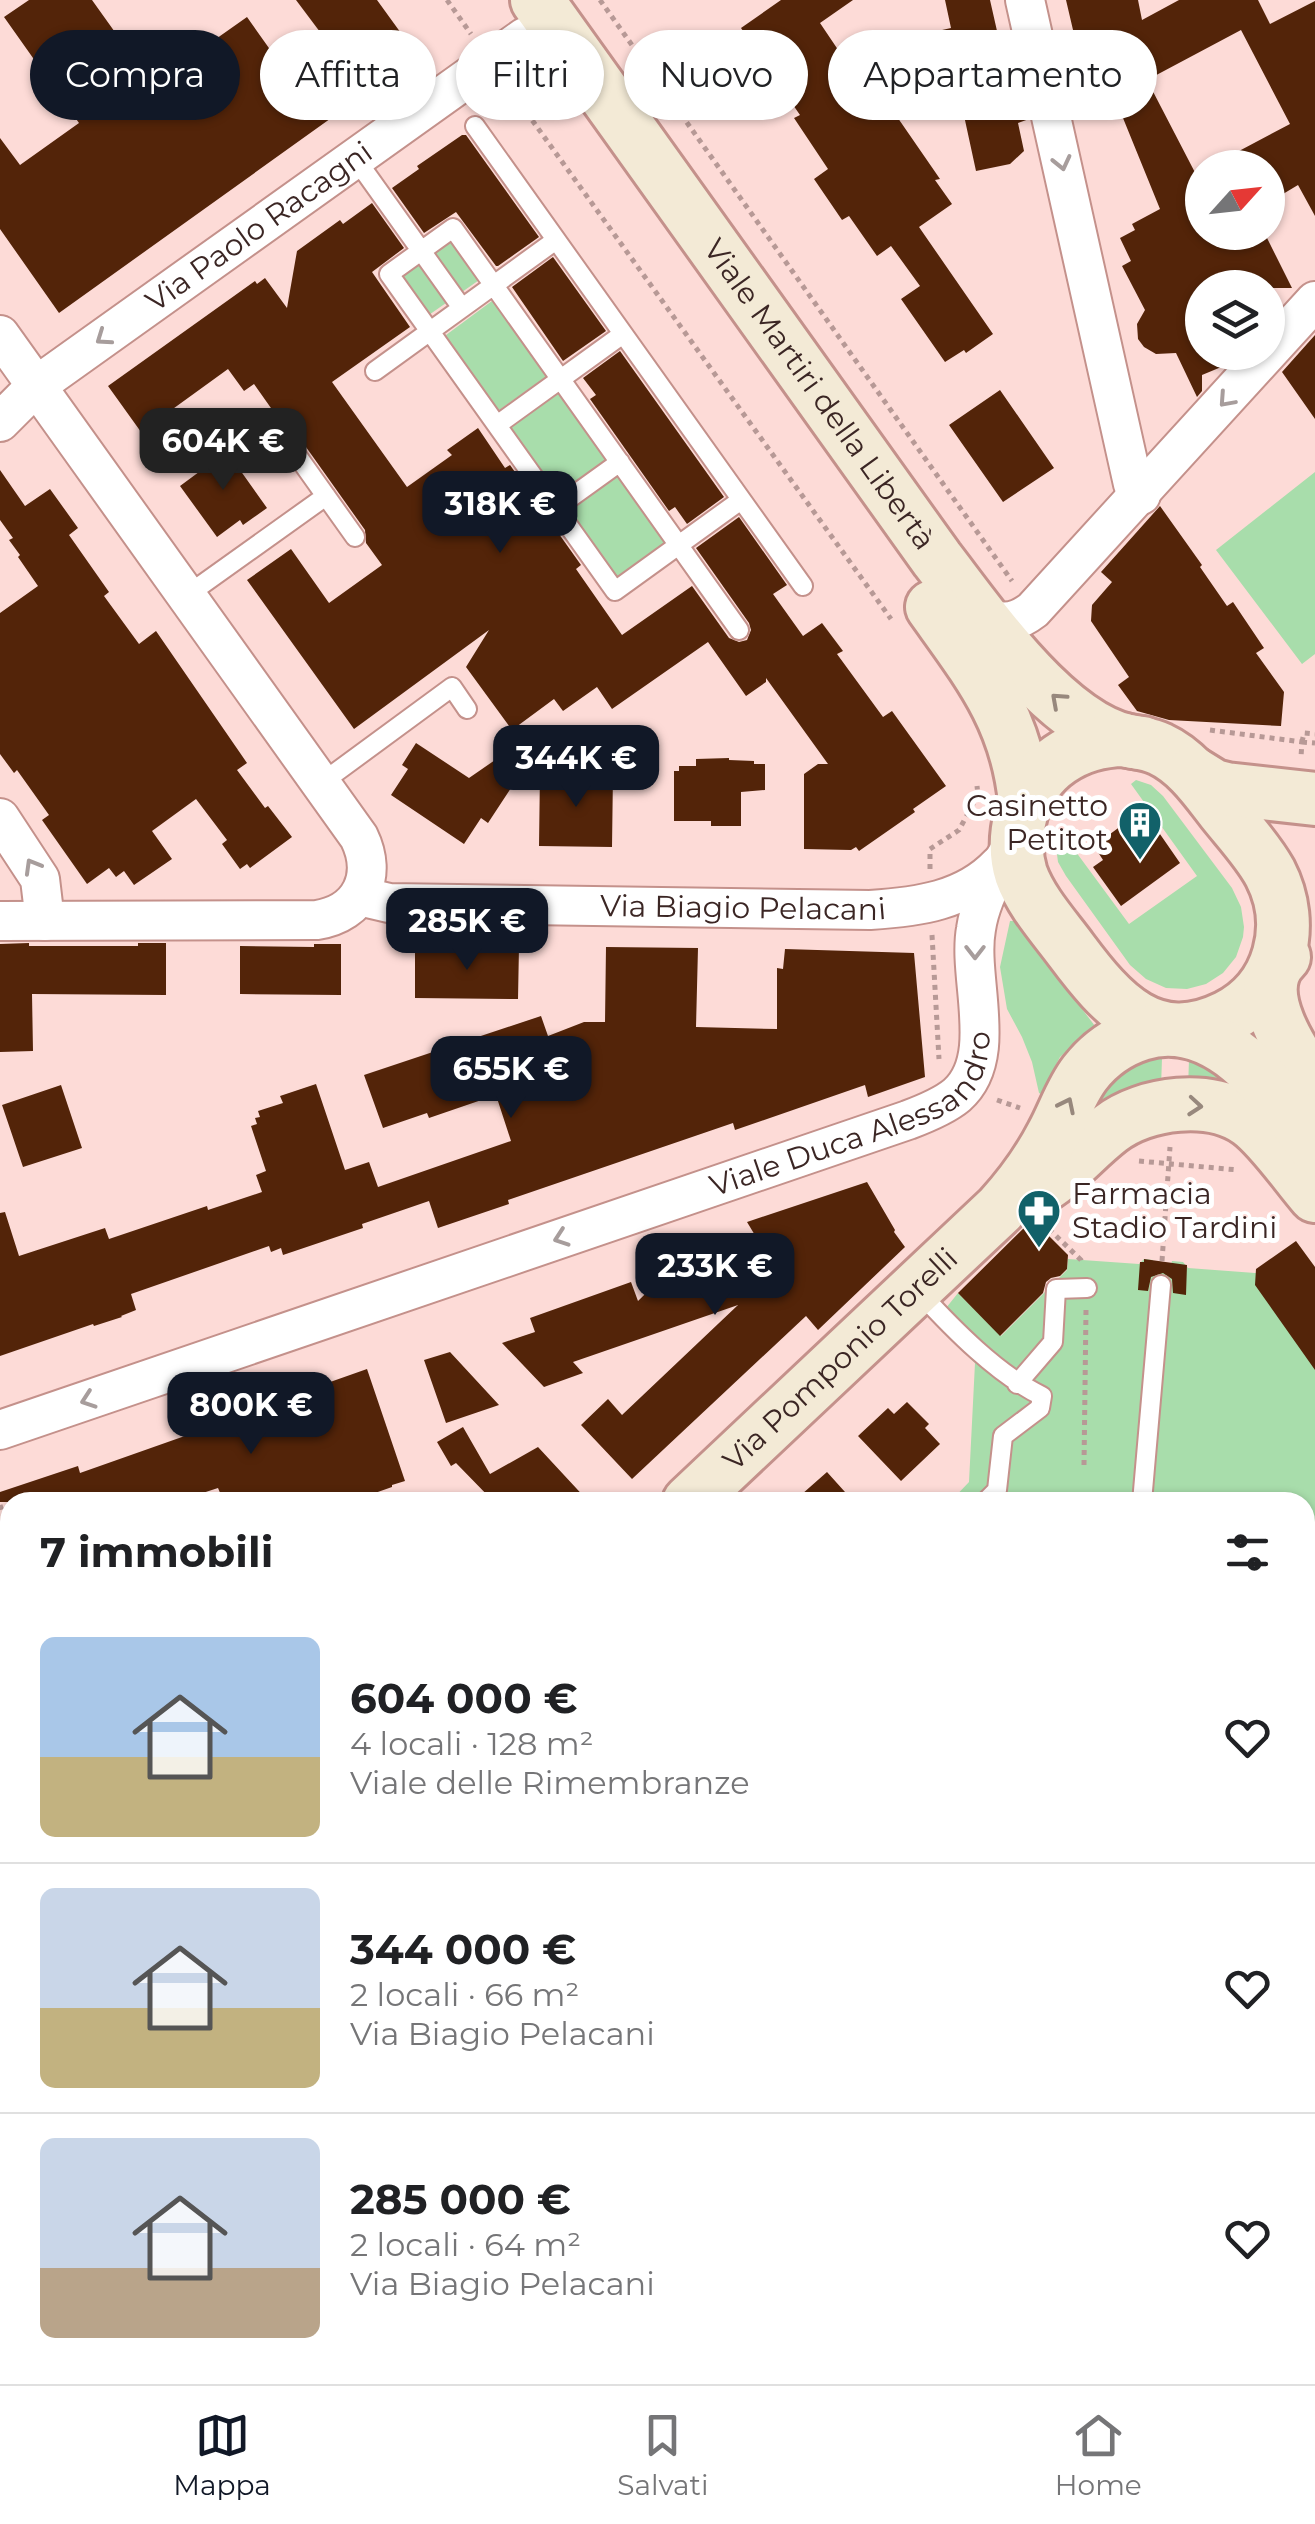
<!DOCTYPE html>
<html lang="it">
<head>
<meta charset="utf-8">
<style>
  :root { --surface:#fff; --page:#f6f6f6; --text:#202124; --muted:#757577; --line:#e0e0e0; --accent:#111827 }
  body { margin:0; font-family:Montserrat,sans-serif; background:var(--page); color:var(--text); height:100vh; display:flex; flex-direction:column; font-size:38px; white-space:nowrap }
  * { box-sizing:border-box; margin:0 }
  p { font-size:32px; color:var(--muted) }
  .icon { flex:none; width:55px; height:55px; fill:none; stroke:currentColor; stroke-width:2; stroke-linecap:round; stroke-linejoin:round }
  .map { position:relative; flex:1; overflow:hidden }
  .panel { position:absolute; left:0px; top:1492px; width:1315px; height:892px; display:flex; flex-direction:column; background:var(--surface); border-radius:30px 30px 0 0; box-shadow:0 2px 8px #0004 }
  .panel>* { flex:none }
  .guide { position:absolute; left:30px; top:30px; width:1255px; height:90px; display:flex; gap:20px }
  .needle { width:65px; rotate:63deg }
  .fabs { position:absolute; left:1185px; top:150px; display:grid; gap:20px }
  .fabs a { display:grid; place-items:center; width:100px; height:100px; border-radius:50%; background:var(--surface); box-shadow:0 2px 8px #0004; font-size:50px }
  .price { position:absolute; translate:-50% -85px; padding:0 22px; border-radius:20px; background:var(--accent); color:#fff; font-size:32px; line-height:65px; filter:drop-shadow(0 2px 5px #0008) }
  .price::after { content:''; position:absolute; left:50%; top:60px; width:30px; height:22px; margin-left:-15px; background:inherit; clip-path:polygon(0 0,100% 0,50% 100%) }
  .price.selected { background:#222; color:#fff }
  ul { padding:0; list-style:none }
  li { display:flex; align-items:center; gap:30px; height:250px; padding:0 40px }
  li+li { border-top:2px solid var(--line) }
  li span { display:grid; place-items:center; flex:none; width:280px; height:200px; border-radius:15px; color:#555 }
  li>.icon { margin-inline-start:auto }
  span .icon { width:120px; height:120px; fill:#fffc; stroke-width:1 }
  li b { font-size:42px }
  h2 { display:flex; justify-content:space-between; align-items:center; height:120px; padding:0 40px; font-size:42px }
  .pill { padding:0 35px; border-radius:45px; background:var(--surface); box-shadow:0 2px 8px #0004; font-size:35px; line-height:90px }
  .pill.selected { background:var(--accent); color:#fff }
  .tabs { display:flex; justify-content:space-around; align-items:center; height:140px; border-top:2px solid var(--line); background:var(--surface); font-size:28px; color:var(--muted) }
  .tabs a { display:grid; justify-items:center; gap:5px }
  .tabs .selected { color:var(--accent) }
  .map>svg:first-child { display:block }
  .built { fill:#fccac3 }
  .green { fill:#a8ddab }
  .building { fill:#532409 }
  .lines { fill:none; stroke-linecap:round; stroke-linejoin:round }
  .service-casing { stroke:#c4918b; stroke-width:22 }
  .minor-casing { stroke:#c4918b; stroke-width:42 }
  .secondary-casing { stroke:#c4918b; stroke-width:58 }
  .path { stroke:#b79996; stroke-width:5; stroke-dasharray:5 5; stroke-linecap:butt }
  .service { stroke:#fff; stroke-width:18 }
  .minor { stroke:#fff; stroke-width:38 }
  .secondary { stroke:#f3ead6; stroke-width:52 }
  .oneway { stroke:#a79d9c }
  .oneway2 { stroke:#97887d }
  .labels { text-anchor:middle; stroke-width:10; stroke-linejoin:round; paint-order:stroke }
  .street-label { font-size:30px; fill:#3b2624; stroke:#fff }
  .poi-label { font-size:30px; fill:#3b2624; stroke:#fff; text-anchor:end }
</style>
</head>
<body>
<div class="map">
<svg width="1315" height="2384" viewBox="0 0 1315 2384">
  <rect width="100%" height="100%" fill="#fddbd7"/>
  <path class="built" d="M355 2375H467L477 2384H345Z"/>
  <path class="green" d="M454 239 482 278 462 292 435 253Z
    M418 264 446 303 426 317 399 279Z
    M496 298 550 374 495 413 442 338Z
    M562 391 611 459 556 498 507 430Z
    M620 472 669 540 614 580 565 512Z
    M1315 472V654L1302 664 1216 550Z
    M1136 780 1151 785 1163 796 1232 888 1241 907 1244 927 1243 937 1236 957 1223 973 1206 984 1187 989 1166 988 1146 979 1130 965 1066 876 1058 862 1055 839 1062 833 1129 924 1197 876 1131 784Z
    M1010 921H1015L1095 1026 1060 1057 1041 1094 1039 1093 1032 1062 1022 1037 1007 1009 1000 967Z
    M1162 1058 1161 1088 1094 1119C1094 1083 1131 1064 1162 1058Z
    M1189 1060 1216 1072 1236 1090 1188 1088Z
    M1068 1259 1139 1264 1144 1259 1153 1260V1263L1171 1265 1172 1261 1183 1262 1188 1268 1255 1273 1315 1267V2375L1300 2384H897L881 2375H1305V1502H950L969 1482 975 1363 934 1323 958 1293 1001 1336 1067 1270Z"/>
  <path class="building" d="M29 0H92L152 84 247 17 281 65 323 36 296 0H377L419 58 392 78 394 81 354 110 348 106 59 313 0 229V138L20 165 79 123 4 17Z
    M781 0H853L820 23 853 72 862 66 940 179 935 180 952 204 919 227 993 334 966 353 964 350 945 362 901 299 920 286 891 246 877 256 849 216 842 220 814 179 828 169 794 118 800 115 762 60 757 64 741 41 747 37 741 28Z
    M945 0H990L1014 106 1024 100 1029 119 1018 123 1024 151 1010 164 976 171 955 74 921 81 911 37 951 28Z
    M1066 0H1138L1142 20 1179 0H1258L1270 24 1315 1V216L1298 185 1268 203V168H1207L1290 124 1241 30 1147 80 1202 186V232H1264L1292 288H1202V352H1238L1226 365 1202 375V391L1197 397 1176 353 1156 354 1144 347 1138 339 1137 324 1145 310 1122 266 1131 261 1120 238 1135 230 1132 224 1160 209 1112 91 1071 105 1065 77 1067 76 1061 56 1077 47Z
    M462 135H466L539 237 498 266H496L456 212 424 233 392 188 419 169 417 166Z
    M372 203 404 248 372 272 410 327 332 382 407 487 452 455 447 450 478 428 505 468 510 465 581 565 576 569 622 635 692 586 729 638 739 642 747 640 751 630 749 623 696 548 739 517 787 585 773 594 803 636 822 623 843 651 837 654 883 717 892 711 946 786 913 809 915 812 859 851 856 847 851 850 804 849V774L818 764H828L766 678V682L746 696 708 642 612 709 597 687 563 711 554 699 512 730 466 667 489 630 354 729 247 580 291 549 329 603 382 565 366 543 365 530 301 440 296 436 290 435 254 384 244 391 228 369 141 432 108 386 255 281 257 284 265 278 287 308 297 251 340 220 343 224Z
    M553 257 606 331 563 361 512 287Z
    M1315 335V419L1282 372Z
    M620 351 724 497 687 524 675 507 669 511 590 399 596 395 583 378Z
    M1000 390 1054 468 1003 502 949 425Z
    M223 446 267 508 243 525 240 520 217 537 180 486 203 469 198 463Z
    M0 470 25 506 50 489 78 528 69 535 109 592 104 596 139 644 156 631 247 763 237 770 265 808 268 806 292 837 250 868 247 864 240 869 222 844 227 840 196 799 152 831 172 859 134 885 124 871 116 877 109 868 87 884 42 820 49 815 17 770 14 773 0 754V613L38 586 18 557 20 555 9 540 13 538 0 520Z
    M1160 506 1202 565 1200 567 1227 606 1233 602 1264 648 1256 653 1284 692 1281 726 1169 720 1137 711 1118 685 1129 677 1091 621 1092 605 1112 582 1101 572Z
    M416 743 469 778 511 749 524 768 488 823 481 818 464 844 391 795 408 769 402 765Z
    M729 758V760L754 761V764H765V790L741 792V826H711V821H674V771H679V766H696V759Z
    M540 772 613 773 612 847 539 846Z
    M1133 817 1143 831 1153 824 1180 863 1121 906 1093 867 1103 860 1094 846Z
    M29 943V946H138V943H166V995L32 994 33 1051 0 1052V944Z
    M314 944H341V995L240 994V946L314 947Z
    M490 946H519L518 999 415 998V947L490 948Z
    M606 947 698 948 696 1027 777 1029V968L783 969 785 949 914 953 925 1077 868 1097 865 1085 735 1130 733 1123 508 1200 509 1204 438 1228 429 1201 362 1224 363 1228 283 1255 281 1248 271 1252 269 1246 131 1294 136 1310 121 1316 122 1317 94 1326 93 1324 0 1356V1213L5 1212 19 1256 105 1228 109 1239 207 1206 208 1210 262 1192 256 1175 266 1171 251 1126 257 1124 255 1118 260 1117 258 1111 283 1103 280 1096 316 1084 345 1170 369 1162 378 1187 511 1141 496 1095 429 1118 427 1113 383 1128 364 1075 541 1016 548 1036 584 1022H605Z
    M61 1085 82 1148 23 1167 2 1105Z
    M867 1182 895 1230 894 1232 905 1247 818 1330 806 1316 632 1479 581 1425 608 1399 622 1415 738 1305 573 1362 583 1373 544 1387 502 1343 535 1332 530 1318 631 1282 638 1301 679 1261 685 1268 700 1254 741 1298 774 1267 747 1222Z
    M1031 1221 1035 1222 1068 1255 1067 1269 1060 1276 1051 1278 1046 1282 1043 1293 1000 1336 958 1293Z
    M1296 1241 1315 1267V1370L1255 1285 1256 1269Z
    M1144 1259 1187 1265 1186 1295 1173 1293 1172 1279 1163 1273 1151 1277 1148 1291 1138 1290 1140 1262H1144Z
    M450 1352 499 1405 446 1423 424 1360Z
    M367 1369 405 1481 392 1485V1487L355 1500 354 1496 334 1502H224L218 1488 175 1502H0V1492L78 1466 80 1473 199 1431 198 1427 249 1410 250 1414 317 1391 316 1387Z
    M907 1402 929 1424 925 1428 940 1444 901 1481 858 1436 888 1408 894 1414Z
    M463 1427 490 1474 538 1447 589 1502H494L456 1463 451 1466 437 1442Z
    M827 1472 854 1502H793Z"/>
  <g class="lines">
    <defs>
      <path id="service" d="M475 126 803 586
        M355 158 462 308
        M375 371 556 240
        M497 425 623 334
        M291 447 355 537
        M556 508 620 462
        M186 596 326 496
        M739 630 453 228 389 274 615 591 741 500
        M320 784 452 687 467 709
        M920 1293C953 1329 998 1375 1042 1396L1040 1408 1003 1436 997 1490 985 1502
        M1017 1384 1053 1342 1056 1289 1087 1288
        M1142 1502 1161 1285"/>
      <g id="minor">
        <path d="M1025 0 1133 484 1141 495"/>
        <path d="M0 335 359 837C378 876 361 913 317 920L0 921"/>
        <path id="s1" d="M0 422 36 386 525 37"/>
        <path d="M973 605C992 625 1011 627 1033 610L1315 301"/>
        <path d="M0 818 40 879 45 921"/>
        <path id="s2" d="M359 896 389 903 870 910C917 907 965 901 999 865"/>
        <path id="s3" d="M0 1430 908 1120C924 1114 944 1106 957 1095 1000 1057 967 978 976 929 979 908 991 882 1002 863 1007 854 1013 846 1016 836"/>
        <path d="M0 1586 10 1616"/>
        <path d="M535 2375 544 2384"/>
        <path d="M324 2384 333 2375"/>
      </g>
      <g id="secondary">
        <path id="s4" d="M537 0 937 559C982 617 1065 740 1143 743"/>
        <path d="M932 607C979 673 1017 719 1025 802"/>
        <path d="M1124 740C1136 743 1148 743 1160 749 1188 762 1206 789 1224 812 1240 832 1258 851 1270 873 1297 925 1281 990 1227 1017 1154 1053 1112 1005 1071 950 1054 927 1031 902 1021 874 1015 855 1016 833 1021 814 1035 766 1076 741 1124 740Z"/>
        <path d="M1193 773 1214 786 1226 789 1315 799"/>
        <path d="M1284 957C1248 990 1294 1056 1315 1085"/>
        <path d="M1033 1192C1063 1176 1084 1149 1110 1129 1145 1102 1211 1094 1249 1121 1271 1137 1296 1174 1315 1196"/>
        <path id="s5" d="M689 1502 1000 1209C1021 1186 1039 1161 1053 1134 1064 1114 1071 1091 1085 1073 1099 1055 1119 1041 1141 1034 1219 1010 1276 1093 1315 1147"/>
        <path d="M0 2150 10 2141"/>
      </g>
    </defs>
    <use href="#service" class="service-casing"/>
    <use href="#minor" class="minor-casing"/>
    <use href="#secondary" class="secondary-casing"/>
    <path class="path" d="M447 0 471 34
      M600 0 1012 581
      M509 88 891 619
      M1210 730 1302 742 1301 757
      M1302 742 1304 733 1315 734
      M1302 742 1315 743
      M930 869V849L959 830 978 795 977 786
      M932 935 939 1059
      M997 1100 1020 1108
      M1139 1161 1238 1170
      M1049 1229 1081 1260 1082 1264
      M1162 1261 1170 1147
      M1084 1465 1086 1310
      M0 1505 10 1535
      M0 1663 10 1692
      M909 2375 921 2384
      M1254 2384 1289 2375"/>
    <use href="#service" class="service"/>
    <use href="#minor" class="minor"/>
    <use href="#secondary" class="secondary"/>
  </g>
  <defs><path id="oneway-chevron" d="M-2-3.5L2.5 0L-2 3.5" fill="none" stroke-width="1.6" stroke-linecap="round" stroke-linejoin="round" transform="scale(2.5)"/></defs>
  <g class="oneway">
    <use href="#oneway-chevron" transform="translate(1062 163) rotate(77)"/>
    <use href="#oneway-chevron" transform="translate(103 338) rotate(145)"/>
    <use href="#oneway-chevron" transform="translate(1226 400) rotate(132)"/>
    <use href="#oneway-chevron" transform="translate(32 866) rotate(-120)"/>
    <use href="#oneway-chevron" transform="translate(975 952) rotate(90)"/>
    <use href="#oneway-chevron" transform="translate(561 1238) rotate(161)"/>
    <use href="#oneway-chevron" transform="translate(88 1400) rotate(161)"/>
  </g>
  <g class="oneway2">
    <use href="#oneway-chevron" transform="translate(1058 700) rotate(-138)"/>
    <use href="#oneway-chevron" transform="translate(1067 1105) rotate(-64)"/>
    <use href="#oneway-chevron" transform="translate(1195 1106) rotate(5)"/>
  </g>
  <defs>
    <symbol id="building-pin" viewBox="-11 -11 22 30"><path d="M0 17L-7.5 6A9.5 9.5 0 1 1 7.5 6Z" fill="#126169" stroke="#fff"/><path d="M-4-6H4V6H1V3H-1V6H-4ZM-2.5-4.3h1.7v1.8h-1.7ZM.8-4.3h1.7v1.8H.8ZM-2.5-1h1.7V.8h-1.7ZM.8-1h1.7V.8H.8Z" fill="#fff"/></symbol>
    <symbol id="pharmacy-pin" viewBox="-11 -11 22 30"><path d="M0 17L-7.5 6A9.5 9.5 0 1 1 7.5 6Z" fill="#126169" stroke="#fff"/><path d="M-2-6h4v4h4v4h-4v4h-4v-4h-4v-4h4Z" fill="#fff"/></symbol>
  </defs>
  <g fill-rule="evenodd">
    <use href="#building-pin" x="1115" y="798" width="50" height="68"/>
    <use href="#pharmacy-pin" x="1014" y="1186" width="50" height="68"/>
  </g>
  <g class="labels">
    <g class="street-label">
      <text dy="10" stroke="none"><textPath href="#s1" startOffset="325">Via Paolo Racagni</textPath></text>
      <text dy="10" stroke="none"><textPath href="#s4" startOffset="485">Viale Martiri della Libertà</textPath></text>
      <text dy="10" stroke="none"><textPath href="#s2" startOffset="385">Via Biagio Pelacani</textPath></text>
      <text dy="10" stroke="none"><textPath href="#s3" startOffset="918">Viale Duca Alessandro</textPath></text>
      <text dy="10" stroke="none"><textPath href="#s5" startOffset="208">Via Pomponio Torelli</textPath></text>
    </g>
    <g class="poi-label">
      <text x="1108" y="816">Casinetto<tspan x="1108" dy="34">Petitot</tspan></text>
      <text x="1072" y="1204" text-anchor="start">Farmacia<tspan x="1072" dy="34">Stadio Tardini</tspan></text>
    </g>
  </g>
</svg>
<div class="fabs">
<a><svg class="needle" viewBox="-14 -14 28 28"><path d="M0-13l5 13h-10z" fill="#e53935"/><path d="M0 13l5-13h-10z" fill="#757577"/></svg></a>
<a><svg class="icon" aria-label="layers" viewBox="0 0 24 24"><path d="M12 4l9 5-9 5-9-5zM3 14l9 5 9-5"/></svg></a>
</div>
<b class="price selected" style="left:223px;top:493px">604K €</b>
<b class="price" style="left:500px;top:556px">318K €</b>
<b class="price" style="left:576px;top:810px">344K €</b>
<b class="price" style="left:467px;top:973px">285K €</b>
<b class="price" style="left:511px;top:1121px">655K €</b>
<b class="price" style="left:715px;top:1318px">233K €</b>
<b class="price" style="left:251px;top:1457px">800K €</b>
<div class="guide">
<a class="pill selected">Compra</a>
<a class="pill">Affitta</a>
<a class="pill">Filtri</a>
<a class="pill">Nuovo</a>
<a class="pill">Appartamento</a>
</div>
<section class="panel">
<h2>7 immobili<svg class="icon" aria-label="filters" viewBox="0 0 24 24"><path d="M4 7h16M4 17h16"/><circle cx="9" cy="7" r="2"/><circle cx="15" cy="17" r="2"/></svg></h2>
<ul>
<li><span style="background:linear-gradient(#a9c7e8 60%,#c2b280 0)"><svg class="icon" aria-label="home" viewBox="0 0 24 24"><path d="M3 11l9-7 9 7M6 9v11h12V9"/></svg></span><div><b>604 000 €</b><p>4 locali · 128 m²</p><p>Viale delle Rimembranze</p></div><svg class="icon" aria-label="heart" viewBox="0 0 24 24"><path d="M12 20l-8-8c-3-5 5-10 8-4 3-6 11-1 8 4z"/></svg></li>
<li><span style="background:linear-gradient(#c9d6e8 60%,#c2b280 0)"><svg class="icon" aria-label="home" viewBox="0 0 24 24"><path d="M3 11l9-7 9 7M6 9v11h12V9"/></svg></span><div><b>344 000 €</b><p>2 locali · 66 m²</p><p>Via Biagio Pelacani</p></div><svg class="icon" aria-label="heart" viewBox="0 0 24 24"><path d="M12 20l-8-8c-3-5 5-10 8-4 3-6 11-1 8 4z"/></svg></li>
<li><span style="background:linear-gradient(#c9d6e8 65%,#b9a48a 0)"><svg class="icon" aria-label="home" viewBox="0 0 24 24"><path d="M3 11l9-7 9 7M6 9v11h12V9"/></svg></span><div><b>285 000 €</b><p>2 locali · 64 m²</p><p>Via Biagio Pelacani</p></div><svg class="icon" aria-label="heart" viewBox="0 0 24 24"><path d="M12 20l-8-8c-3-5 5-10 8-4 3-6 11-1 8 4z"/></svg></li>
</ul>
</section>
</div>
<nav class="tabs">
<a class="selected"><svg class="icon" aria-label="map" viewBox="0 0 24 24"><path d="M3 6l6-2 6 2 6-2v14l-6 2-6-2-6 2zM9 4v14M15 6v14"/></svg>Mappa</a>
<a><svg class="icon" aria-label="saved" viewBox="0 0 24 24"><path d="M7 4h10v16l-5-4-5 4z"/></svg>Salvati</a>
<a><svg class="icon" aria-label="home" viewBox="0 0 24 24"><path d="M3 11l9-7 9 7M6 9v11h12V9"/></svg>Home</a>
</nav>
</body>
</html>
